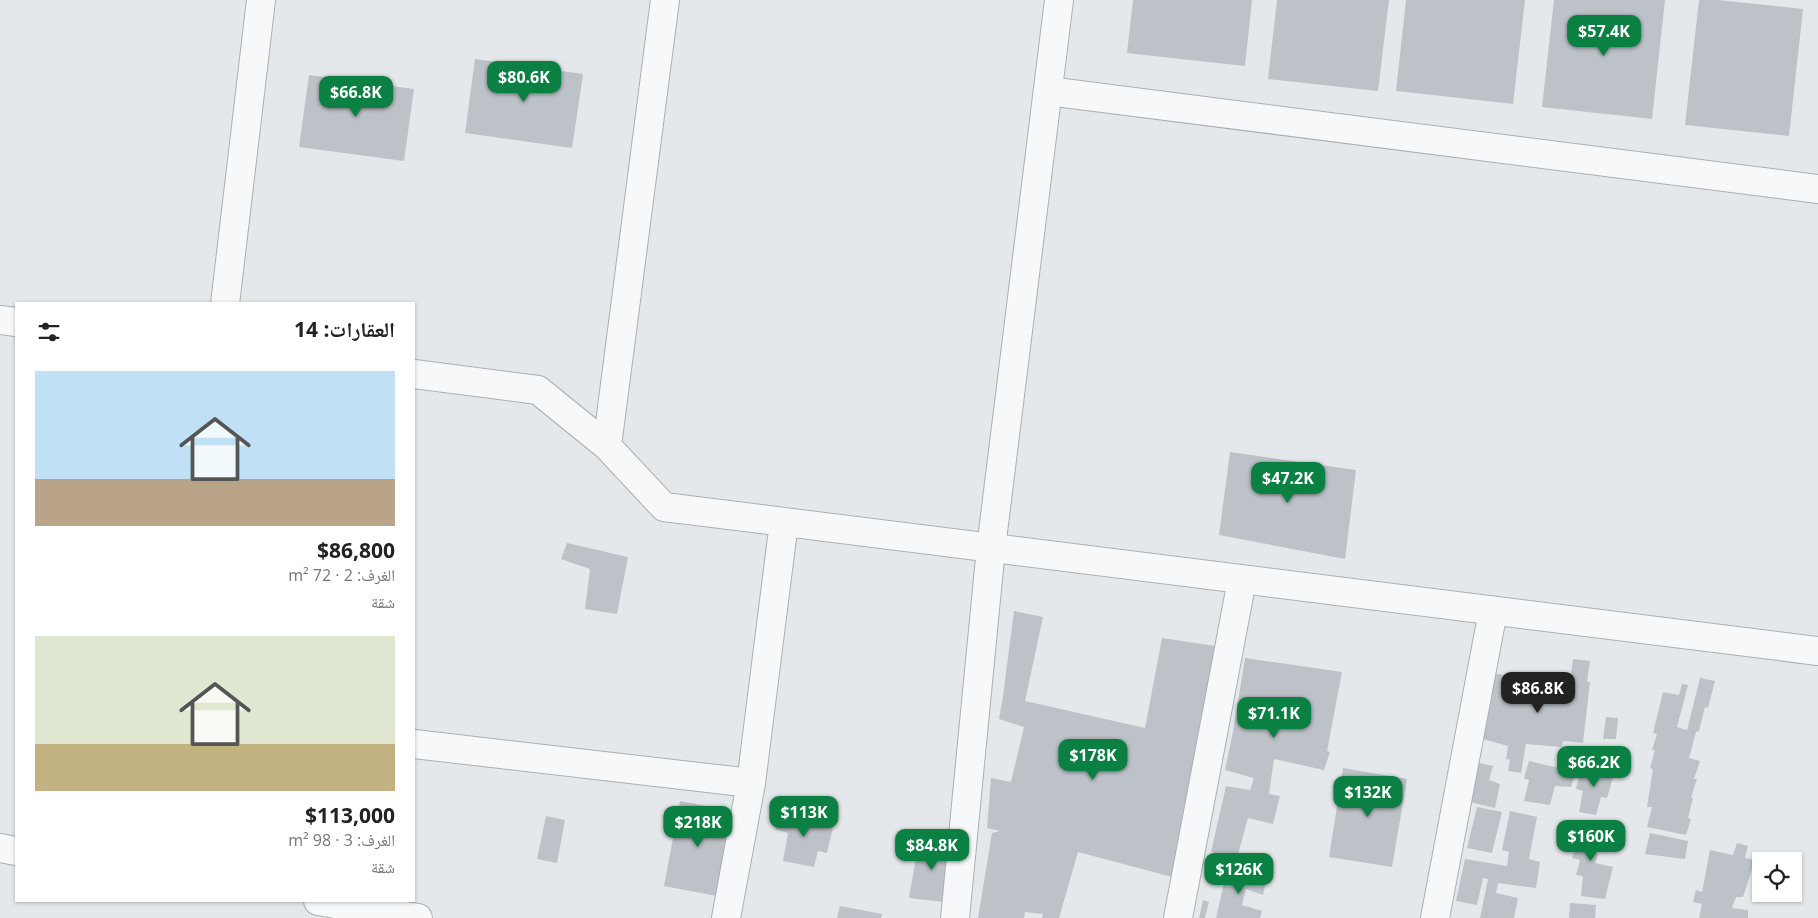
<!DOCTYPE html>
<html lang="ar">
<head>
<meta charset="utf-8">
<style>
  :root { --surface:#fff; --page:#f2f2f2; --text:#222; --muted:#767676; --accent:#0b8043 }
  body { margin:0; font-family:"Open Sans","Noto Naskh Arabic",sans-serif; background:var(--page); color:var(--text); direction:rtl; height:100vh; display:flex; flex-direction:column; font-size:19px; white-space:nowrap }
  * { box-sizing:border-box; margin:0 }
  p { font-size:16px; color:var(--muted) }
  .icon { flex:none; width:28px; height:28px; fill:none; stroke:currentColor; stroke-width:2; stroke-linecap:round; stroke-linejoin:round }
  .map { position:relative; flex:1; overflow:hidden; direction:ltr }
  .panel { position:absolute; left:15px; top:302px; width:400px; height:600px; display:flex; flex-direction:column; background:var(--surface); border-radius:0px; box-shadow:0 1px 4px #0004; direction:rtl }
  .panel>* { flex:none }
  .tools { position:absolute; left:1752px; top:852px; display:grid; gap:10px }
  .tools a { display:grid; place-items:center; width:50px; height:50px; border-radius:0px; background:var(--surface); box-shadow:0 1px 4px #0004; font-size:25px }
  .price { position:absolute; translate:-50% -42px; padding:0 11px; border-radius:10px; background:var(--accent); color:#fff; font-size:16px; line-height:32px; filter:drop-shadow(0 1px 2px #0008) }
  .price::after { content:''; position:absolute; left:50%; top:30px; width:15px; height:11px; margin-left:-8px; background:inherit; clip-path:polygon(0 0,100% 0,50% 100%) }
  .price.current { background:#222; color:#fff }
  ul { padding:0; list-style:none }
  li { display:grid; align-content:center; gap:10px; height:265px; padding:0 20px }
  li span { display:grid; place-items:center; height:155px; border-radius:0px; color:#555 }
  li>.icon { margin-inline-start:auto }
  span .icon { width:90px; height:90px; fill:#fffc; stroke-width:1 }
  li b { font-size:21px }
  h2 { display:flex; justify-content:space-between; align-items:center; height:60px; padding:0 20px; font-size:21px }
  .map>svg:first-child { display:block }
  .building { fill:#bcc2c8 }
  .lines { fill:none; stroke-linecap:round; stroke-linejoin:round }
  .minor-casing { stroke:#a9b0b5; stroke-width:30 }
  .minor { stroke:#f7f8fa; stroke-width:28 }
</style>
</head>
<body>
<div class="map">
<svg width="1818" height="918" viewBox="0 0 1818 918">
  <rect width="100%" height="100%" fill="#e4e8eb"/>
  <path class="building" d="M1133 0H1252L1245 66 1127 53Z
    M1277 0H1389L1378 91 1268 79Z
    M1406 0H1525L1513 104 1396 91Z
    M1554 0H1665L1652 119 1542 107Z
    M1699 0H1718L1803 9 1789 136 1685 125Z
    M475 59 583 74 572 148 465 133Z
    M309 75 414 89 404 161 299 147Z
    M1230 452 1356 470 1345 559 1219 535Z
    M567 543 628 557 617 614 585 609 590 569 561 559Z
    M1014 611 1043 617 1025 701 1145 728 1162 638 1222 647 1176 878 1078 852 1059 918H1042L1043 914 1025 912 1024 918H978L992 833 1000 831 987 828 991 778 1011 782 1024 727 999 719 1003 696Z
    M1245 658 1342 672 1327 751 1330 752 1324 770 1274 759 1269 794 1280 796 1273 824 1248 818 1237 858 1211 852 1226 786 1250 790 1254 778 1225 770 1233 732Z
    M1573 659 1590 661 1587 682H1590L1583 743 1563 741 1562 747 1526 744 1521 773 1508 771 1510 760 1506 759 1508 746 1483 739 1492 698 1494 673 1515 678 1533 679 1529 700 1550 704 1555 680 1570 681Z
    M1700 678 1715 681 1708 708 1705 707 1699 731 1696 732 1689 758 1700 761 1694 779H1697L1691 798H1693L1688 818 1691 819 1686 835 1647 827 1652 807H1647L1653 769 1650 768 1655 750H1652L1657 734 1653 733 1663 692 1679 695 1682 684 1688 685 1677 727 1687 730Z
    M1606 717 1618 718 1616 739H1603Z
    M1529 761 1576 772 1571 787 1555 786 1550 805 1524 801 1529 780 1524 778Z
    M1479 763 1493 766 1489 780 1500 784 1495 808 1470 802Z
    M1596 765 1615 769 1607 798 1601 797 1596 815 1579 812 1583 791 1576 789 1581 769 1594 772Z
    M1343 768 1407 779 1392 867 1329 857Z
    M680 801 733 811 717 896 664 886Z
    M1477 807 1502 812 1492 853 1467 848Z
    M1510 811 1537 817 1529 859 1540 862 1536 888 1498 883 1496 893 1518 898 1514 918H1480L1488 879 1483 878 1477 905 1456 901 1465 859 1507 866 1509 852 1502 850Z
    M779 812 834 823 827 853 818 851 814 867 783 861 788 833 775 829Z
    M546 816 565 820 557 863 537 859Z
    M1576 821 1602 828 1599 841 1606 842 1605 849 1596 846 1594 853 1598 854 1595 863 1613 867 1605 899 1581 896 1583 876 1576 875 1580 860 1572 858 1575 849 1578 850 1581 837 1573 835Z
    M1609 828 1625 833 1622 844 1606 842Z
    M1650 833 1688 841 1685 859 1645 854Z
    M919 840 956 846 944 902 909 898Z
    M1737 843 1748 846 1745 858 1755 860 1743 897H1736L1732 908 1748 910V918H1699L1702 904 1693 902 1696 890 1702 892 1710 850 1733 855Z
    M1227 870 1267 878 1263 895 1246 889 1242 905 1262 911 1260 918H1216Z
    M1203 900 1209 902 1205 918H1199Z
    M1570 903 1596 905 1595 918H1569Z
    M840 906 882 914 881 918H837Z"/>
  <g class="lines">
    <defs>
      <path id="minor" d="M1048 91 1818 189
        M225 304 261 0
        M0 320 16 322
        M414 374 538 390 607 446 664 507 1818 651
        M607 446 665 0
        M414 744 751 783
        M0 848 16 851
        M318 901 418 918
        M726 918 751 783 784 522
        M955 918 991 548 1059 0
        M1178 918 1242 580
        M1435 918 1493 611"/>
    </defs>
    <use href="#minor" class="minor-casing"/>
    <use href="#minor" class="minor"/>
  </g>
</svg>
<div class="tools">
<a><svg class="icon" aria-label="locate" viewBox="0 0 24 24"><circle cx="12" cy="12" r="6"/><path d="M12 2v4M12 18v4M2 12h4M18 12h4"/></svg></a>
</div>
<b class="price" style="left:1604px;top:57px">$57.4K</b>
<b class="price" style="left:524px;top:103px">$80.6K</b>
<b class="price" style="left:356px;top:118px">$66.8K</b>
<b class="price" style="left:1288px;top:504px">$47.2K</b>
<b class="price current" style="left:1538px;top:714px">$86.8K</b>
<b class="price" style="left:1274px;top:739px">$71.1K</b>
<b class="price" style="left:1093px;top:781px">$178K</b>
<b class="price" style="left:1594px;top:788px">$66.2K</b>
<b class="price" style="left:1368px;top:818px">$132K</b>
<b class="price" style="left:804px;top:838px">$113K</b>
<b class="price" style="left:698px;top:848px">$218K</b>
<b class="price" style="left:1591px;top:862px">$160K</b>
<b class="price" style="left:932px;top:871px">$84.8K</b>
<b class="price" style="left:1239px;top:895px">$126K</b>
<section class="panel">
<h2>العقارات: 14<svg class="icon" aria-label="filters" viewBox="0 0 24 24"><path d="M4 7h16M4 17h16"/><circle cx="9" cy="7" r="2"/><circle cx="15" cy="17" r="2"/></svg></h2>
<ul>
<li><span style="background:linear-gradient(#bfe0f5 70%,#b9a48a 0)"><svg class="icon" aria-label="home" viewBox="0 0 24 24"><path d="M3 11l9-7 9 7M6 9v11h12V9"/></svg></span><div><b>$86,800</b><p>الغرف: 2 · 72 m²</p><p>شقة</p></div></li>
<li><span style="background:linear-gradient(#dfe7d0 70%,#c2b280 0)"><svg class="icon" aria-label="home" viewBox="0 0 24 24"><path d="M3 11l9-7 9 7M6 9v11h12V9"/></svg></span><div><b>$113,000</b><p>الغرف: 3 · 98 m²</p><p>شقة</p></div></li>
</ul>
</section>
</div>
</body>
</html>
